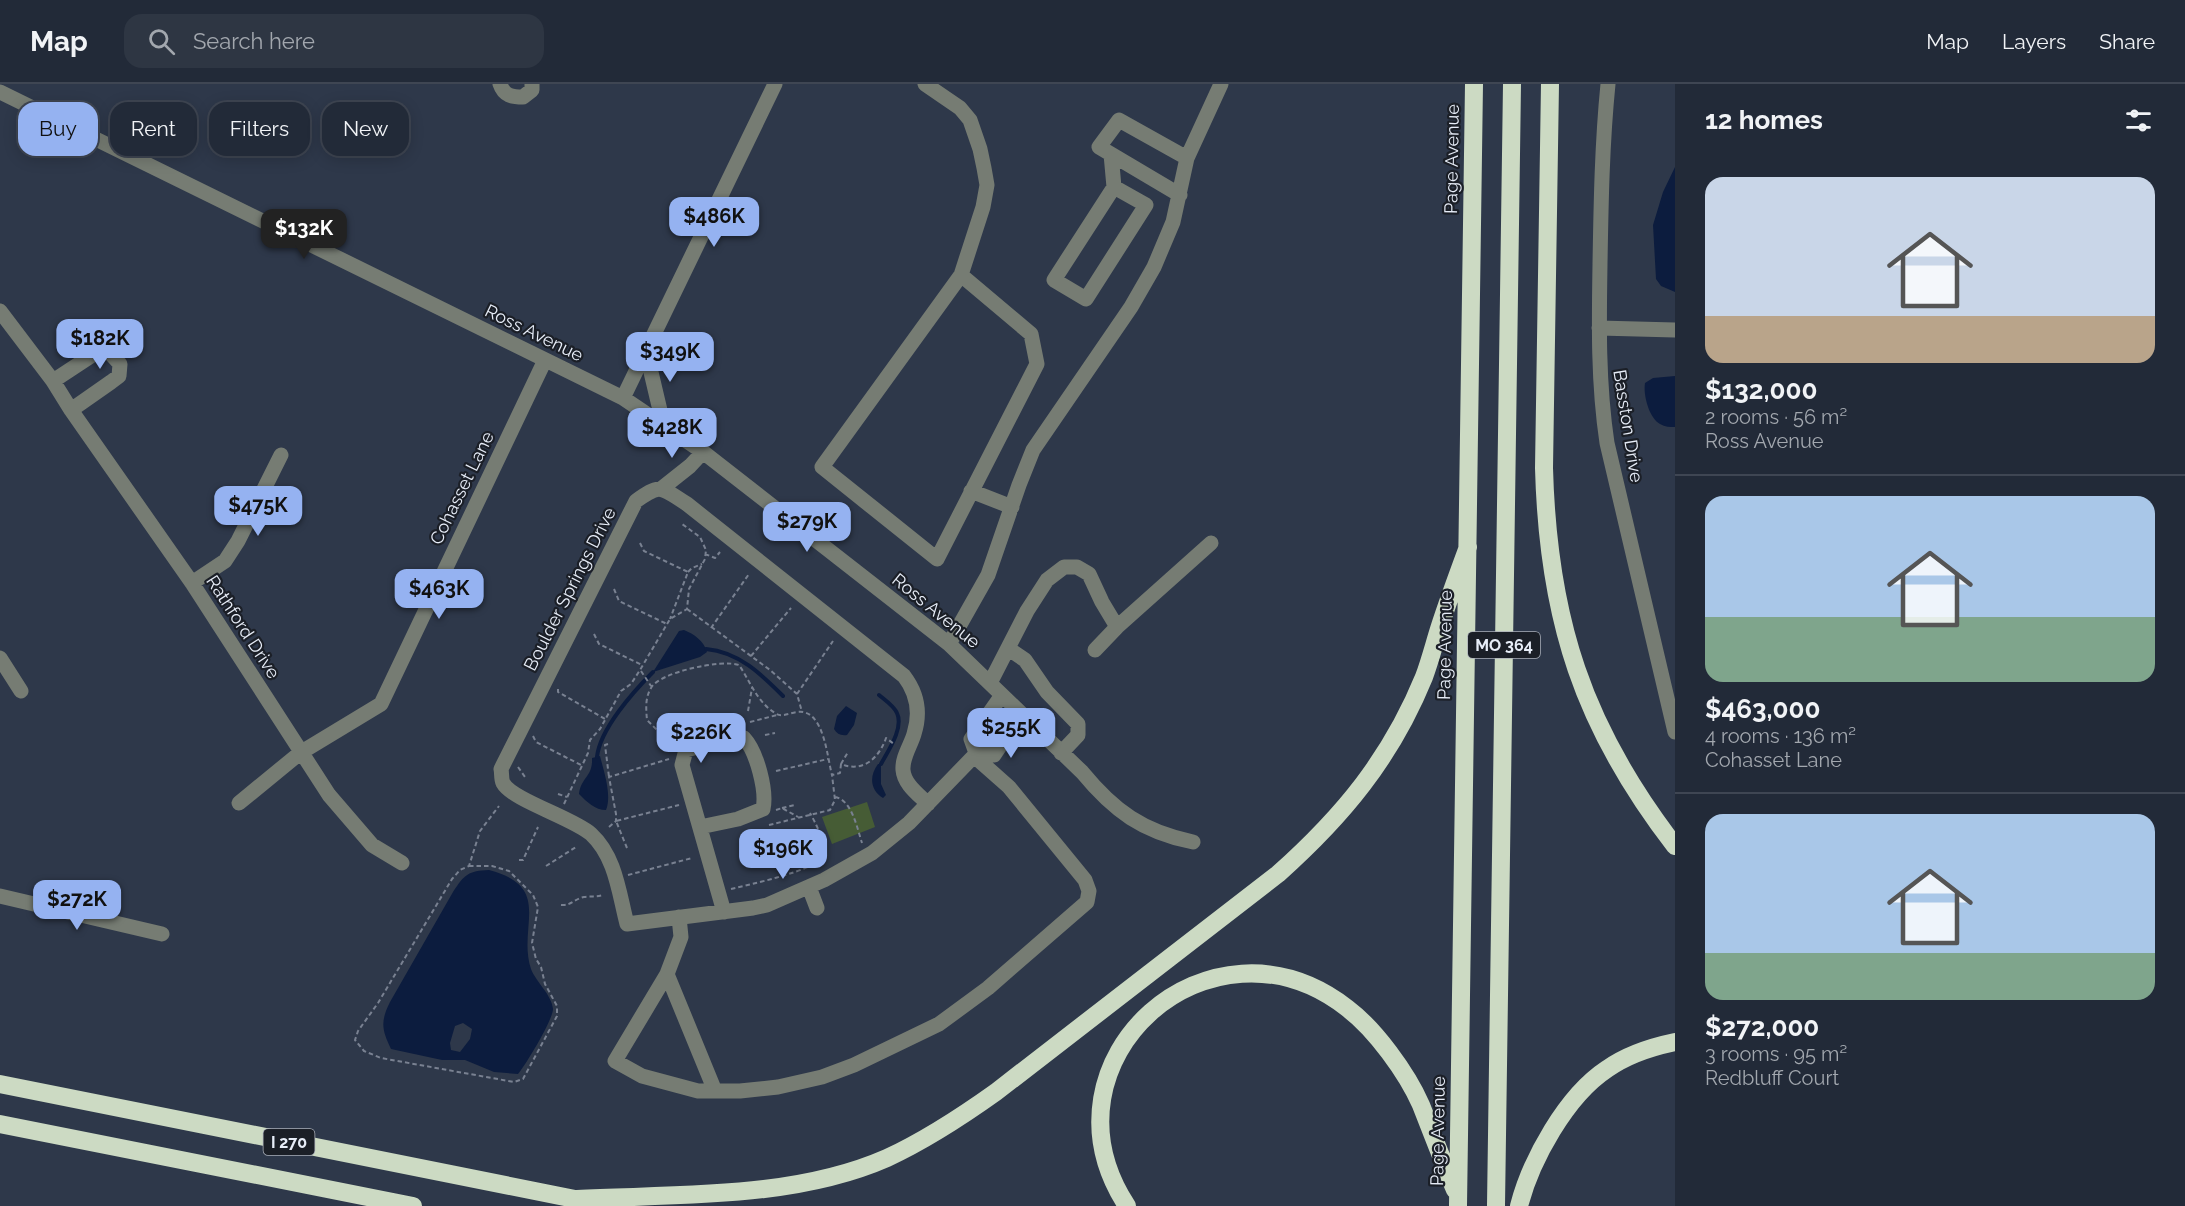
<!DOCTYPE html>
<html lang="en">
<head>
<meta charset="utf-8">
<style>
  :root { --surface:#222a38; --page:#2e3643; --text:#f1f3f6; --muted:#a2a7ae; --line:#3f4653; --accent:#95b2f1 }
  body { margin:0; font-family:Raleway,sans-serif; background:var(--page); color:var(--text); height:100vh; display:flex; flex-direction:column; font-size:22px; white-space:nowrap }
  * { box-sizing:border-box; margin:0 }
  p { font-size:20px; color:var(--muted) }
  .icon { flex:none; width:33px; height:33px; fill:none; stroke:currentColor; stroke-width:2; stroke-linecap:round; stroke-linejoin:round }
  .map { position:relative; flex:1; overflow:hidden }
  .details { display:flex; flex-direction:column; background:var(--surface); width:510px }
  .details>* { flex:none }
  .banner { position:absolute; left:18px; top:18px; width:570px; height:54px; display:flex; gap:12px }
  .price { position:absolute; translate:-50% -51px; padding:0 14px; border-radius:12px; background:var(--accent); color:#111; font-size:20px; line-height:39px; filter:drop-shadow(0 2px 3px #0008) }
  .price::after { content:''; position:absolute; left:50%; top:36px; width:18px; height:14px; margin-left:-9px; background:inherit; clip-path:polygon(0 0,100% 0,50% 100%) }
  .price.on { background:#222; color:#fff }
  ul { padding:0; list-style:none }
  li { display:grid; align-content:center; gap:12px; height:318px; padding:0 30px }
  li+li { border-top:2px solid var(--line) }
  li span { display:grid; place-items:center; height:186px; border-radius:18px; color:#555 }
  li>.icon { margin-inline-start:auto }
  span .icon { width:108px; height:108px; fill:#fffc; stroke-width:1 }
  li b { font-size:26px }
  h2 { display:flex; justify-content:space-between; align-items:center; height:72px; padding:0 30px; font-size:26px }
  .tag { padding:0 21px; border-radius:18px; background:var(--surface); box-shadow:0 3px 15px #0003,0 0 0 2px var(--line); font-size:21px; line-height:54px }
  .tag.on { background:var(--accent); color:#111 }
  header { display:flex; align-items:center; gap:36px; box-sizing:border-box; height:84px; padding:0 30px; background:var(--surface); border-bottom:2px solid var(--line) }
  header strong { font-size:28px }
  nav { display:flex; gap:33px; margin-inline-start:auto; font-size:21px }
  .search { width:420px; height:54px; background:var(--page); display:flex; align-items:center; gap:15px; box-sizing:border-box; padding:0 21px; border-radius:18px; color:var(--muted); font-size:22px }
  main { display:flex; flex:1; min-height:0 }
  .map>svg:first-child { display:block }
  .green { fill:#465c35 }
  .water { fill:#0c1c3e; fill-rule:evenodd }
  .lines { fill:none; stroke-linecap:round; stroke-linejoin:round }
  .stream { stroke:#0c1c3e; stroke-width:4 }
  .path { stroke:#798191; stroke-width:2; stroke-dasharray:4.5 3; stroke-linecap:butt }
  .minor { stroke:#767c73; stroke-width:15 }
  .highway { stroke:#ccdac3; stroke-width:18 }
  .labels { text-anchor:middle; stroke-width:4.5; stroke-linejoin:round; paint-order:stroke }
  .shield { fill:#1b1f27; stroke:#aaafb9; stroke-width:1.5 }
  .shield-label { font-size:16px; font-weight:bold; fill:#e7edf8 }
  .street-label { font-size:18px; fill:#e7edf8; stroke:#1b1f27 }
</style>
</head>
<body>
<header>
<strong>Map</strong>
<div class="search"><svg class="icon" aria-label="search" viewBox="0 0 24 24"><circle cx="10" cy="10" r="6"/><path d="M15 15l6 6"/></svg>Search here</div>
<nav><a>Map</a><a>Layers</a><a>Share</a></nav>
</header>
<main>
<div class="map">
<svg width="1675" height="1122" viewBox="0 0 1675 1122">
  <rect width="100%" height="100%" fill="#2e384a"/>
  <path class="green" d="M867 718 875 743 832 760 822 733Z"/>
  <path class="water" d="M1675 83V208L1661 202 1656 195 1653 141 1663 108Z
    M1675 292V343C1670 343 1665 343 1660 340 1649 334 1643 311 1645 299L1653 294Z
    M684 546C694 550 704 557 707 568L700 573 653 588 679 547Z
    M846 622 857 629 854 641 847 651C841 652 837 650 834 645L837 632Z
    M600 672C604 688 612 711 606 726 595 726 587 718 579 710 581 693 593 693 592 674Z
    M878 680H881V700L886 711 883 714C870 706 869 692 878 680Z
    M489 786C554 803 517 842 531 885 536 898 552 911 553 925 553 936 525 982 518 990L494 988 465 976H442L391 965C382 946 380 938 390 918L453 808C465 790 468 787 489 786ZM463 939 472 945 470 955 460 968 451 966 450 959 455 942Z"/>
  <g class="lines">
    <path class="stream" d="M706 565C739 568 761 590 783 612
      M879 611C885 616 894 622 897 629 904 644 888 667 881 680
      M597 673C600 645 633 608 653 588"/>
    <path class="path" d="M640 459 644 467 688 488 670 535
      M705 470 715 474 720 468
      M688 488 692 484 702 480
      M614 505 619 517 667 540
      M687 525 770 586 797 610 802 628
      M711 544 749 490
      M594 550 599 560 642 581
      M751 572 791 524
      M641 587 651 602
      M558 605V608L605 635
      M797 610 833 557
      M748 627 752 604
      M750 638 777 631
      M670 642 671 652
      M765 651 775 649
      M533 652 536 658 581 681
      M673 658 671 652 657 646 647 636C646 625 645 614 651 604 659 588 723 575 739 581 750 597 757 618 775 629 782 634 789 629 797 628 824 624 827 673 832 691L840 689 841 680C863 689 879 674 886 654L894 660
      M608 660 605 661 609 693
      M841 680 848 668
      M518 683 525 693
      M776 687 828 675
      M558 710 567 713
      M835 713C852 716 857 744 862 759
      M564 720 588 669 590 656 600 645 621 607 631 600 640 586 670 535 687 525 689 505 705 475 706 466 700 453 682 440
      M782 724 795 721
      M776 726 782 724 798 733
      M769 741 830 726 835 716 832 691
      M609 743 616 737V730L609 693 669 675
      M627 764 616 737 679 721
      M519 776H523L538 743
      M469 782H492L509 787 533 811 538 823 532 859 536 875 541 883 545 900 557 922V932L523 995 514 998 381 974 364 967 355 956 358 947 378 919 452 795 460 786 469 782 480 747 499 722
      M546 782 576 763
      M628 791 692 774
      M731 805C748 801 816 786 823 773 828 762 815 738 810 729
      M561 821C571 822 574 815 584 813 591 812 596 813 603 811"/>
    <path class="minor" d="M500 0C504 12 512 13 523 13L532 6V0
      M925 0 960 24 970 36 980 65 984 84 987 101 983 123 961 191 822 383 937 475 1037 280 1031 250 961 191
      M1608 0C1602 60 1601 120 1600 180 1599 240 1598 299 1607 359L1675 648
      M0 8 623 314 703 368 949 560 1082 688C1114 727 1143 748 1193 758
      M1111 70 1114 103 1054 196 1086 215 1146 121 1114 103
      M1187 74 1221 0
      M0 227 53 297 71 326 192 499 329 711 372 761 402 779
      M1599 244 1675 246
      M646 267 663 339
      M53 297 97 268 107 266 120 280 119 292 111 298 71 326
      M623 314 775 0
      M661 405 690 382 703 368
      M971 407 1012 423
      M192 499 225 477 238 457 281 371
      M949 560 988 491 1019 401 1033 366 1131 223 1154 183 1173 138 1187 74 1119 36 1099 63 1180 111
      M1009 565 1025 576 1047 608 1078 640V651L1061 669
      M1095 566 1117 543 1211 459
      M0 574 21 607
      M990 599 1027 527 1047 496 1064 483H1077L1089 490 1102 518 1117 543
      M976 669 971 655 1002 611
      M976 669 994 671 1021 631
      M239 719 300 669 381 620 545 276
      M928 720C918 710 904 700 903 686 902 673 911 661 914 650 921 628 917 609 904 592L687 420C661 404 662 398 636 417L501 685C502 689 501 695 503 699 512 716 573 734 591 750 616 773 619 810 627 840L753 824 767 821 824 796 872 769 909 739 974 672 976 669
      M700 743 738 735 763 725C767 707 757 668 744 654L737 653 686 666 682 681 724 828
      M809 803 817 824
      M0 812 162 850
      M667 890 681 853 679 833
      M715 1007 667 890 615 977 642 992 698 1007H740L778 1003 822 993 854 981 939 940 988 904 1087 818 1089 807 1085 796 1009 703 974 672"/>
    <path class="highway" d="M1550 0 1544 384C1548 535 1583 643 1675 762
      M0 1000 590 1118
      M0 1040 413 1122
      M577 1115C678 1110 794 1115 887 1074 926 1056 961 1033 996 1008L1278 790C1343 732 1391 674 1424 593 1430 577 1434 561 1439 545 1448 517 1458 490 1468 463
      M1127 1122C1032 976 1211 818 1347 924 1375 945 1407 989 1421 1021 1432 1049 1443 1078 1455 1106
      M1458 1122 1474 0
      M1496 1122 1512 0
      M1519 1122C1531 1076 1566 1012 1607 985 1628 970 1651 963 1675 958"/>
  </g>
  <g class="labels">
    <g class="shield">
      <rect x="1468" y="548" width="72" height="26" rx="4.5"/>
      <rect x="263.5" y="1045" width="51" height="26" rx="4.5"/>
    </g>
    <g class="shield-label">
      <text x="1504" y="567">MO 364</text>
      <text x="289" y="1064">I 270</text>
    </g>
    <g class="street-label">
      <text transform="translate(1452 75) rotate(-89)" y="6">Page Avenue</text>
      <text transform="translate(534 249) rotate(26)" y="6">Ross Avenue</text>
      <text transform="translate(1628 342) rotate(81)" y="6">Basston Drive</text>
      <text transform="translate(462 404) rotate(-64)" y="6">Cohasset Lane</text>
      <text transform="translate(570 505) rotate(-63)" y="6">Boulder Springs Drive</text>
      <text transform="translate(936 527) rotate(39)" y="6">Ross Avenue</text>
      <text transform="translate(243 543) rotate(57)" y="6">Rathford Drive</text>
      <text transform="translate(1445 561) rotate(-89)" y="6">Page Avenue</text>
      <text transform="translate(1438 1047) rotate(-89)" y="6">Page Avenue</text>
    </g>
  </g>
</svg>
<b class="price" style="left:714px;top:164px">$486K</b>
<b class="price on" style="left:304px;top:176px">$132K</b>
<b class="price" style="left:100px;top:286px">$182K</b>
<b class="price" style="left:670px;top:299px">$349K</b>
<b class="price" style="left:672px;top:375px">$428K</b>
<b class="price" style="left:258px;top:453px">$475K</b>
<b class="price" style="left:807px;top:469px">$279K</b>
<b class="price" style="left:439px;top:536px">$463K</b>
<b class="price" style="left:1011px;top:675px">$255K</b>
<b class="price" style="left:701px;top:680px">$226K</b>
<b class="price" style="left:783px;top:796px">$196K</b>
<b class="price" style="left:77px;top:847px">$272K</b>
<div class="banner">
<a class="tag on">Buy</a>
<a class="tag">Rent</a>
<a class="tag">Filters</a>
<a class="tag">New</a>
</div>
</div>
<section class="details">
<h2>12 homes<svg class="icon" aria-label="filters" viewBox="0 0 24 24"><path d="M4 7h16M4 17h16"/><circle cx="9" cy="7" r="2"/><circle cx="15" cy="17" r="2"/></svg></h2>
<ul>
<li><span style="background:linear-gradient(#c9d6e8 75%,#b9a48a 0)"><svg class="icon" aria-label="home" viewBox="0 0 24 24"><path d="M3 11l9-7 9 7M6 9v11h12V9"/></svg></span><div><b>$132,000</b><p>2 rooms · 56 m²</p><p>Ross Avenue</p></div></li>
<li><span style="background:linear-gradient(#a9c7e8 65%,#7fa58c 0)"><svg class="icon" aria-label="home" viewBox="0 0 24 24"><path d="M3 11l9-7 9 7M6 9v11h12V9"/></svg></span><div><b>$463,000</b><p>4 rooms · 136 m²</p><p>Cohasset Lane</p></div></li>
<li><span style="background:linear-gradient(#a9c7e8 75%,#7fa58c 0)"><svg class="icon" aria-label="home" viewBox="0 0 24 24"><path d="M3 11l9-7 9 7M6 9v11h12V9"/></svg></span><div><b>$272,000</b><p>3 rooms · 95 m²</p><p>Redbluff Court</p></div></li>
</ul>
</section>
</main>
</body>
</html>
